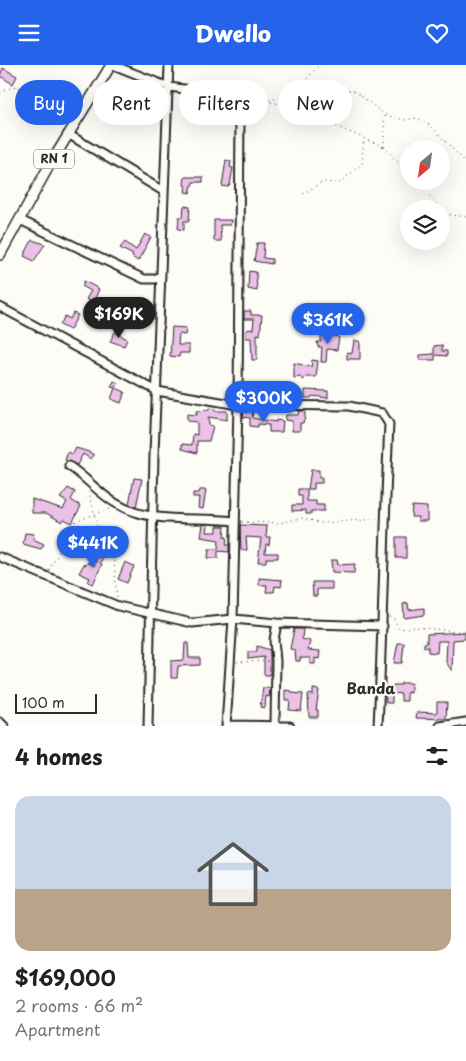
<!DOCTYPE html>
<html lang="en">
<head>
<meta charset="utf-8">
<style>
  :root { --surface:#fff; --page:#f2f2f2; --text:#202124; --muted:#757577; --line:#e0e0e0; --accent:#2563eb }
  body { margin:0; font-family:"Playpen Sans",sans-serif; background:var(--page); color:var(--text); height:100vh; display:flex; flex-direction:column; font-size:19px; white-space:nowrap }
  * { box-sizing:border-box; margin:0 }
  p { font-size:16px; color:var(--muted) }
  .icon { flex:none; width:28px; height:28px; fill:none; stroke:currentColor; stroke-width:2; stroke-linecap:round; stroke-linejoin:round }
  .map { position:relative; height:661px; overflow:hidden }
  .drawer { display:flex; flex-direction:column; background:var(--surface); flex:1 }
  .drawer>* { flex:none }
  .guide { position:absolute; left:15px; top:15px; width:436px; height:45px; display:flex; gap:10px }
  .needle { width:32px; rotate:209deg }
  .fabs { position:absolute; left:400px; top:75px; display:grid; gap:10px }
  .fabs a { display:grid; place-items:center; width:50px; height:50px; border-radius:50%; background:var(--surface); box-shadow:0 5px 20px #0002; font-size:25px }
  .scale { position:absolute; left:15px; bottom:12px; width:82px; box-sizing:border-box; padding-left:5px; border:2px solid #2b2b2b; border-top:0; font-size:14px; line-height:18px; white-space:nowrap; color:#2b2b2b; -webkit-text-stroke:4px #fdfcf7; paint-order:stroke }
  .price { position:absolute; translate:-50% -42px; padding:0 11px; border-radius:18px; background:var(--accent); color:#fff; font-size:16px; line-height:32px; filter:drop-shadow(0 1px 2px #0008) }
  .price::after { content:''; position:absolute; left:50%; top:30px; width:15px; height:11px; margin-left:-8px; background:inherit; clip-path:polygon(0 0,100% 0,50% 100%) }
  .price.current { background:#222; color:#fff }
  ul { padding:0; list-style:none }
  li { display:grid; align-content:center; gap:10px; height:265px; padding:0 15px }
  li+li { border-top:1px solid var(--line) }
  li span { display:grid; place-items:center; height:155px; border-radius:15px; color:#555 }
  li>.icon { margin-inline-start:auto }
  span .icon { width:90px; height:90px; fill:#fffc; stroke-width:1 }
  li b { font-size:21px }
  h2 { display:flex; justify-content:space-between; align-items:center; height:60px; padding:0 15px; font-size:21px }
  .tag { padding:0 18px; border-radius:22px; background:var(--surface); box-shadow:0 5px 20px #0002; font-size:18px; line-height:45px }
  .tag.current { background:var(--accent); color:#fff }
  header { display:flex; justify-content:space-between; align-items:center; height:65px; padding:0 15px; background:var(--accent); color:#fff; font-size:22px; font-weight:800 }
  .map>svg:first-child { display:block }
  .building { fill:#ecc1e7; stroke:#2b2b2b }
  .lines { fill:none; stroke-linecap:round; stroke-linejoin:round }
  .minor-casing { stroke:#2b2b2b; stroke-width:11 }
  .major-casing { stroke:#2b2b2b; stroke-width:12 }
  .path { stroke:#2b2b2b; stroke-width:1; stroke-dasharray:1 4; stroke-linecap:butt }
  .minor { stroke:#fdfcf7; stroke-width:7 }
  .major { stroke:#fdfcf7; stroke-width:9 }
  .labels { text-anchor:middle; stroke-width:4.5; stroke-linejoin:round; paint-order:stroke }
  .shield { fill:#fdfcf7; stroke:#6a6a68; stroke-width:1 }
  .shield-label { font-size:12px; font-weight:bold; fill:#2b2b2b }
  .neighbourhood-label { font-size:15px; font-weight:bold; fill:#2b2b2b; stroke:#fdfcf7 }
</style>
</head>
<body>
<header><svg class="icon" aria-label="menu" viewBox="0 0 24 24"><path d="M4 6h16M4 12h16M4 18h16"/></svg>Dwello<svg class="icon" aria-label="heart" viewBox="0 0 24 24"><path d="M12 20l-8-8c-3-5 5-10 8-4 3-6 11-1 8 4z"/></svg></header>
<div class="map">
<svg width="466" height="661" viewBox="0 0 466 661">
  <rect width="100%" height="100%" fill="#fdfcf7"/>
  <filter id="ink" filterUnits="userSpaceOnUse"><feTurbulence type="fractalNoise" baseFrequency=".02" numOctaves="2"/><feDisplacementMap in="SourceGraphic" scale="10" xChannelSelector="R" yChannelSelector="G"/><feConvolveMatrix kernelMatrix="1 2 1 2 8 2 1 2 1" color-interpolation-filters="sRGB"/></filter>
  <g filter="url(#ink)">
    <path class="building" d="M3 3 17 11 13 19 0 11Z
      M226 95 231 96 230 102 233 103 230 120 228 122 222 121Z
      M185 112H203V117H193L190 128 185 127 186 121 184 120Z
      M184 141 190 142 189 156H184V165L178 164 179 152H183Z
      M214 155H231L230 160H220L221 176H214Z
      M145 169 151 172 138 196 132 192 133 190 120 183 125 177 136 185Z
      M32 175 45 179 34 196 24 191Z
      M257 178H264L263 193 272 194V199L254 196Z
      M249 206 256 207 257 226 248 224Z
      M84 216 99 224 93 238 86 234 91 226 82 221Z
      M244 246H251V250H262L260 270 257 269V295H252L251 273H246V265L253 264 254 254H244Z
      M73 248 78 250 70 265 60 260 65 251 70 254Z
      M172 262 186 263 185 270 179 269 178 280H189V288H180L179 292 170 291Z
      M115 267 127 274 124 281 110 276Z
      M321 268 339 272 337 285 327 284 326 297H321L322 282H318L317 277H321Z
      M354 276H360V294H347V287L352 288Z
      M442 280V286H447V291L435 290V295H420V290L434 289V281Z
      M312 295 318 296 316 312H306L303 315 300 312 294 313V298L311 302Z
      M114 316 118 318 116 323 125 327 121 338 111 334 115 323 111 322Z
      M305 325 328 326V333L312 331 311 333H305Z
      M209 343 215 344V346H227V355L208 352 209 360 213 361 209 376H197V388L182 384V379L192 380 193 369 197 370V357L187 356V349L197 350 196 346 209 345Z
      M244 345 253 346 252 353 276 357V355L283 356 282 367H269V360L258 359V362L250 361V353L243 352Z
      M299 346H305V353L303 358H300V366H292V356L285 355 286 350H298Z
      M76 383 89 387 94 390 91 394 83 389 77 400 65 395 68 387 73 389Z
      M311 405H319V413H322V418H314V424H308Z
      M134 413 142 414 136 442 129 439Z
      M68 423 75 427 71 435 81 441 72 458 64 454 62 457 46 448H32V434L63 444 67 437 60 433Z
      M298 424H307V436H316V440H324V446H311V449H306V445L292 446V440H302V431H298Z
      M200 425H206L203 444 198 443 199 432H193V428H199Z
      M412 441 427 442V456H418V452H411Z
      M203 459 208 460 207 467H217V461H225L224 472H227L226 480H229V487L218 486V493H208L209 484H218L219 475 201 472Z
      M240 460 267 461 266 472H270L269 480 266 479 265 488H278V493H266V497H258L261 473 246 472 247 485H241Z
      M25 468 34 469 33 474 44 479 41 484 23 479Z
      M396 472H406V493H396Z
      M100 484 106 486 100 498 102 499 93 519 88 517 90 513 79 508 84 499 86 500 88 497 94 501Z
      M331 495H337L338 500 355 499 354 508 332 507Z
      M125 497 134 501 127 518 118 514Z
      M259 513 282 515 281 522 275 521 274 527H266L267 520H259Z
      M312 517H332V524H317V531H313Z
      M408 538 409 545 424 543V550L404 553 403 539Z
      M294 564H303L302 574 310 576 308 585 320 586 319 594 315 593V599H310V593H300V596H296L295 585 290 584Z
      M465 567V574L453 575 452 606 446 597 447 576H438L437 588 428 587V582H424V578H427V569Z
      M185 578H188L189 593H200V600L178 601 177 613H171V596L184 595Z
      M398 578H404L402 598H394Z
      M257 581 270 585V610H264V592L248 594V587H257Z
      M401 618H411V628L407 627V636H401V629L392 628V638H386L385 624H392L393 620H401Z
      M263 623H270L269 632 266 631 265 643 260 642Z
      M313 624 319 625 316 645H318V652H309L308 629 313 630Z
      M285 625 292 626V628L303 629 301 646 289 645 290 635H285Z
      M437 637H447L446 654 416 653 417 647 437 648Z"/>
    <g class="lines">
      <defs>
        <path id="minor" d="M113 0 169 22 213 28 231 34 240 48 238 340 233 554 226 661
          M231 34 248 35 240 48
          M68 69 163 126
          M20 155 144 214H155L160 211
          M0 242 157 326 238 340 349 341 382 348 389 359C384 460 383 560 378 661
          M69 401C87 413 98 428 117 439 152 460 195 451 234 456
          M0 492 118 541 192 558 233 554 277 558 383 561
          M0 657 4 661
          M226 660 290 661
          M275 660 276 596 274 575 277 558
          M148 661 154 389 169 0
          M440 661 466 657"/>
        <path id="major" d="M0 190 49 101 111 0"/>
      </defs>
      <use href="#minor" class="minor-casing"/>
      <use href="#major" class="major-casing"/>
      <path class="path" d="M0 27 16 21C30 28 45 24 60 28L66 43 68 58
        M294 28 320 23 345 25 356 27 385 50 404 55 417 53 431 61 466 98
        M254 35C290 37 297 25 319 0
        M266 36 289 41 384 82
        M384 51V82L409 109
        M416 116 441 144
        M303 129 322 117 339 118 362 99 364 74
        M442 145 445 149 466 152
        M89 426 98 465 110 485 114 497 117 535
        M242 457 280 458 302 453 321 458 379 454
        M49 505 76 456 111 443
        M389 552 394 554 399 564 413 562 466 567
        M237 597 270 596"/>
      <use href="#minor" class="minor"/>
      <use href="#major" class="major"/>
    </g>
  </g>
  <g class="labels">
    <rect class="shield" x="34" y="84.5" width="40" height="19" rx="4"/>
    <g class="shield-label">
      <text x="54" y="98">RN 1</text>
    </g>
    <g class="neighbourhood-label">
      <text x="371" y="629">Banda</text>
    </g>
  </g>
</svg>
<div class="fabs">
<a><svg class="needle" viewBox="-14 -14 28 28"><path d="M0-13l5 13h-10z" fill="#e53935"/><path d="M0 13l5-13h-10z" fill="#757577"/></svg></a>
<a><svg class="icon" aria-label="layers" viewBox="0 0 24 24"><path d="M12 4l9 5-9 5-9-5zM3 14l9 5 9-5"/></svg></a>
</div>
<div class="scale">100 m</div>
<b class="price current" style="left:119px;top:274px">$169K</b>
<b class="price" style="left:328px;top:280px">$361K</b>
<b class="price" style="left:264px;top:358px">$300K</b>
<b class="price" style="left:93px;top:503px">$441K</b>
<div class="guide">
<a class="tag current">Buy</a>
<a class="tag">Rent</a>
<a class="tag">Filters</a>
<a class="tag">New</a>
</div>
</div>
<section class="drawer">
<h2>4 homes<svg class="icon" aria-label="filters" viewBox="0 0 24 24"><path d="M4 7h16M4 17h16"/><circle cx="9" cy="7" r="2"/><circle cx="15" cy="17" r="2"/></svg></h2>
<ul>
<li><span style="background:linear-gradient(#c9d6e8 60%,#b9a48a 0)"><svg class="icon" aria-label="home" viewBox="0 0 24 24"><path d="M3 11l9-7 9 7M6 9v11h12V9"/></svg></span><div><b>$169,000</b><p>2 rooms · 66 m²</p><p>Apartment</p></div></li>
</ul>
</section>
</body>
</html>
